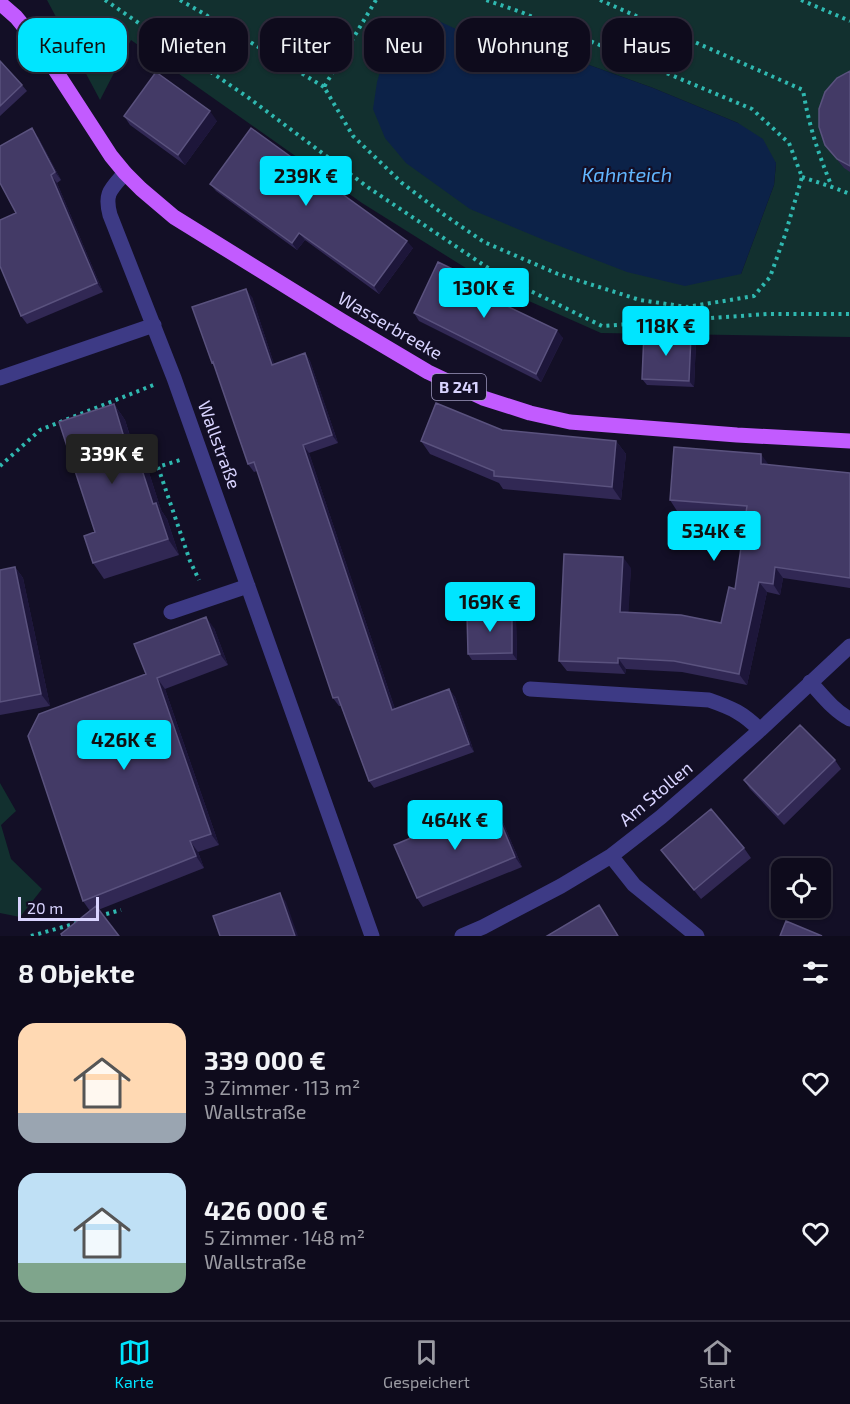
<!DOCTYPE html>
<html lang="de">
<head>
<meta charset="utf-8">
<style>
  :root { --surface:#0e0b1c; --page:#1c1929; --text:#f1f3f6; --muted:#9b9ba3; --line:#2e2b3b; --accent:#00e5ff }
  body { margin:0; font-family:"Exo 2",sans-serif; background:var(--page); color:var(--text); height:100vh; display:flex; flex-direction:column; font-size:22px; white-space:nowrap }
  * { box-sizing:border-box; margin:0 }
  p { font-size:20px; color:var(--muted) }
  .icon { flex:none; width:33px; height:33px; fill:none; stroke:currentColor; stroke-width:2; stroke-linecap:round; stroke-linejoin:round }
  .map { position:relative; height:936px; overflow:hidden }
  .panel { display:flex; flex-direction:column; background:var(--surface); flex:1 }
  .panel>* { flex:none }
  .banner { position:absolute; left:18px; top:18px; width:814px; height:54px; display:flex; gap:12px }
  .tools { position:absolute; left:771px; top:858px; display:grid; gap:12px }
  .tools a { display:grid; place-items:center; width:60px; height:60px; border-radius:12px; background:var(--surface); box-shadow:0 2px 4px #0004,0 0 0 2px var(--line); font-size:30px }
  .scale { position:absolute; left:18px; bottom:15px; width:81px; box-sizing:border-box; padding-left:6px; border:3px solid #d9d4ff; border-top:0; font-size:16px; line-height:21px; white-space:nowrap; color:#d9d4ff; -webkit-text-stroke:4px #130f26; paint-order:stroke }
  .price { position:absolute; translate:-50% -51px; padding:0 14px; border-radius:6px; background:var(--accent); color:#111; font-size:20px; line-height:39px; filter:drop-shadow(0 2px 3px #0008) }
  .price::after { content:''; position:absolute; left:50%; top:36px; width:18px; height:14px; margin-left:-9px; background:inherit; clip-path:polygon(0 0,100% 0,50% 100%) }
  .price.active { background:#222; color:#fff }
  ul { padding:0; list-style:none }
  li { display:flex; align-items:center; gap:18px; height:150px; padding:0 18px }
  li span { display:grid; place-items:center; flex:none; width:168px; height:120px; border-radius:18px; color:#555 }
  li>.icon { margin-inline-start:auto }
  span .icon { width:72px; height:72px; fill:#fffc; stroke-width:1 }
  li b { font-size:26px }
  h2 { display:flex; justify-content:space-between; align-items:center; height:72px; padding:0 18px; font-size:26px }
  .pill { padding:0 21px; border-radius:18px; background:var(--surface); box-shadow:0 2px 4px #0004,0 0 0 2px var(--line); font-size:21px; line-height:54px }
  .pill.active { background:var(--accent); color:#111 }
  .tabs { display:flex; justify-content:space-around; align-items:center; height:84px; border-top:2px solid var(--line); background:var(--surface); font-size:16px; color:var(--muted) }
  .tabs a { display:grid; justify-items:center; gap:3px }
  .tabs .active { color:var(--accent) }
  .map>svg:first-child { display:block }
  .green { fill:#12302f; fill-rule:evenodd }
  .water { fill:#0c2248 }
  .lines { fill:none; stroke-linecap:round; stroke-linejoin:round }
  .path { stroke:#2fb8b0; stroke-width:4; stroke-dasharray:3 4.5; stroke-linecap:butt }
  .minor { stroke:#3d3a85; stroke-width:15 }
  .major { stroke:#c25bff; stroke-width:15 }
  .wall { fill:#312854 }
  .shaded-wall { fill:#1d163a }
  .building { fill:#433a66; stroke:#5a527e; stroke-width:1.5 }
  .labels { text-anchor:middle; stroke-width:4.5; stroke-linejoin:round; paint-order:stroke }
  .shield { fill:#130f26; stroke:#9e99be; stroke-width:1.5 }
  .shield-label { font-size:16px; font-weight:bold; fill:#d9d4ff }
  .street-label { font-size:18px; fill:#d9d4ff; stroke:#130f26 }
  .water-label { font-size:20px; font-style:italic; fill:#62b6ff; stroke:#130f26 }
</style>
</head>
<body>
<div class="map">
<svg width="850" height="936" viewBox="0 0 850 936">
  <rect width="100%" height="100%" fill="#130f26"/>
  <path class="green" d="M47 0H850V337L601 333 493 285 362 203 131 40 100 100ZM470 34 527 62 564 56 653 88 738 123 776 163 774 185 741 274Z
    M0 783 16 811 1 825 11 859 42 889 20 917 0 913Z"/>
  <path class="water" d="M430 17 527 62 564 56 653 88 738 123 763 139 776 163 774 185 741 274 685 286 627 272 544 240 470 209 406 163 385 138 373 109 377 82 386 52Z"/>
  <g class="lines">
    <path class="path" d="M105 0 249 98 369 188 500 276 602 326 767 314H850
      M180 0 201 12 324 87
      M376 0 324 87 353 136 402 183 443 214 484 242 558 274 640 300 687 307 754 296 770 277 785 235 802 177 789 143 752 109 521 12 486 0
      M600 0 803 90C809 126 818 153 832 187
      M801 0 850 21
      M802 177 832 187 850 194
      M0 466 40 430 156 384
      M158 467 190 561 199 580
      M148 470 180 460
      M99 916 121 910
      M31 936 77 923"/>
    <path class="minor" d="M125 173C111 189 104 193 110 215L174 378 372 936
      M0 378 154 325
      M171 612 248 586
      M810 682C822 695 834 711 850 719
      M530 689 709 700C732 708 743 713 760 730
      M611 856 634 885 697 936
      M462 936 483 927 561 886 611 856 661 817 699 784 760 730 850 646"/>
    <path class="major" d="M0 3 16 17 39 45 111 156 125 173 141 189 174 217 342 321 428 372 483 398 530 413 570 422 737 435 850 441"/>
  </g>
  <path class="wall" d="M0 61 22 85 27 91 0 116Z
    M850 71V172L844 168 825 145Z
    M124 116 217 121 185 165 130 125Z
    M38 137 61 180 57 183 103 292 27 324 21 316Z
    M210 184 413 248 379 294 305 240 297 250 216 191Z
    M498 296 496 300 563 338 541 382 419 321 414 313Z
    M252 297 274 364 305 353 310 361 338 443 309 453 395 709 449 689 455 697 474 752 374 788 369 781 341 706H339L333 698 257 471 254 472 248 464 216 369 212 363Z
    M696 341 694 387 647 385 642 379Z
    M114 404 125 420 132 442 144 457 161 510 167 519 179 555 104 579 93 563 95 532Z
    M502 430 616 441 626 454 621 500 503 489 499 483 430 454 421 441Z
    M769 465 850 473V588L783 578 780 595 767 592 747 685 682 672 626 669 625 674 567 671 559 661 631 568 628 612 721 623 735 589 746 516 677 511 670 500Z
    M15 567 23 578 50 706 0 715V570Z
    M516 619 517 660H472L468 654Z
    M214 628 228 665 165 689 219 845 198 852 204 868 98 910 90 911 83 901 146 674Z
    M835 760 841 769 784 825 750 789 744 780Z
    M499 813 522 867 423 907 417 898Z
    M744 848 751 858 701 899 661 850Z"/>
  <path class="shaded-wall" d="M210 111 217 121 185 165 178 155Z
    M32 128 38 137 61 180 55 172Z
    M51 175 57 183 103 292 97 283Z
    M299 233 305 240 297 250 292 243Z
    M407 241 413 248 379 294 374 286Z
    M492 288 498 296 494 305 488 297Z
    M246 289 252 297 277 373 272 365Z
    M557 330 563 338 541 382 536 374Z
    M691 335 696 341 694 387 689 381Z
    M305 353 310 361 338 443 332 435Z
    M114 404 125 420 137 460 126 444Z
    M616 441 626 454 621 500 612 487Z
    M133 442 144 457 161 510 167 519 179 555 168 539 153 504Z
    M303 445 309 453 398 718 392 710Z
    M761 454 769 465 761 464Z
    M623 557 631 568 628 623 620 612Z
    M15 567 23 578 50 706 41 694Z
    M775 567 783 578 780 595 773 584Z
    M759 582 767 592 747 685 739 674Z
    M512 613 516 619 517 660 512 653Z
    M206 617 214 628 228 665 220 654Z
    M618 658 626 669 625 674 618 663Z
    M157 678 165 689 219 845 211 834Z
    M449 689 455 697 474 752 469 744Z
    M493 804 499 813 522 867 515 857Z
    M190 841 198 852 204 868 196 856Z
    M280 893 286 902 298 936H295Z"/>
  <path class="building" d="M0 61 22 85 0 106Z
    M850 71V166L837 159 825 145 819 127V109L825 92 837 78Z
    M156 72 210 111 178 155 124 116Z
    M32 128 55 172 51 175 97 283 21 316 0 266V220L16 213 0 183V146Z
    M251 128 407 241 374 286 299 233 292 243 210 184Z
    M438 262 492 288 488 297 557 330 536 374 414 313Z
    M246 289 272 365 305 353 332 435 303 445 392 710 449 689 469 744 369 781 338 697 333 698 254 462 248 464 213 362 212 363 192 307Z
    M644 333 691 335 689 381 642 379Z
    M436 403 502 430 616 441 612 487 494 476V471L421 441Z
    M114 404 126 444 133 442 153 504 156 503 168 539 93 563 84 536 95 532 59 422Z
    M674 447 761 454V464L850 473V578L775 567 773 584 759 582 739 674 674 661 618 658V663L559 661 564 554 623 557 620 612 681 615 721 623 729 587 735 589 747 506 670 500Z
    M15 567 41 694 0 702V570Z
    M512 613V653L468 654 467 614Z
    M206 617 220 654 157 678 211 834 190 841 196 856 83 901 28 736 39 714 146 674 134 644Z
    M800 725 835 760 778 815 744 780Z
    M493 804 515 857 417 898 394 845Z
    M711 809 744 848 694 890 661 850Z
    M280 893 295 936H220L213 916Z
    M599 905 618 936H547Z
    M96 906 119 936H62L61 934Z
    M786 921 822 936H780Z"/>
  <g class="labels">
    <rect class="shield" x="432" y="374" width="54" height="26" rx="4.5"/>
    <g class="shield-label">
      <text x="459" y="393">B 241</text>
    </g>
    <g class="street-label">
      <text transform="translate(390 326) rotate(30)" y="6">Wasserbreeke</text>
      <text transform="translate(219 445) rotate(70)" y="6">Wallstraße</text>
      <text transform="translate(656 794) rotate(-40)" y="6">Am Stollen</text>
    </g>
    <g class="water-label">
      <text x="627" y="182">Kahnteich</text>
    </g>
  </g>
</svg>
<div class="tools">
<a><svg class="icon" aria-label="locate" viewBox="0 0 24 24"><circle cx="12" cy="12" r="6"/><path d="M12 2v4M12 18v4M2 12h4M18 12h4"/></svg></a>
</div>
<div class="scale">20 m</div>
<b class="price" style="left:306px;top:207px">239K €</b>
<b class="price" style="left:484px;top:319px">130K €</b>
<b class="price" style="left:666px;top:357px">118K €</b>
<b class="price active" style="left:112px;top:485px">339K €</b>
<b class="price" style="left:714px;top:562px">534K €</b>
<b class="price" style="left:490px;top:633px">169K €</b>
<b class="price" style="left:124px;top:771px">426K €</b>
<b class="price" style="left:455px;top:851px">464K €</b>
<div class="banner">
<a class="pill active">Kaufen</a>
<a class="pill">Mieten</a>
<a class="pill">Filter</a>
<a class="pill">Neu</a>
<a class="pill">Wohnung</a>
<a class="pill">Haus</a>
</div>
</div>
<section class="panel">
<h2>8 Objekte<svg class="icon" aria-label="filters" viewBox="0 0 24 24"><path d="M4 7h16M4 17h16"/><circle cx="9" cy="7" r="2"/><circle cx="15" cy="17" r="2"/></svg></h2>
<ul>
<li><span style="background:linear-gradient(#ffd9b3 75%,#9aa5b1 0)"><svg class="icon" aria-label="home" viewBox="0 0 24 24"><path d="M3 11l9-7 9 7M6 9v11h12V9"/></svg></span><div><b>339 000 €</b><p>3 Zimmer · 113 m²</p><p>Wallstraße</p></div><svg class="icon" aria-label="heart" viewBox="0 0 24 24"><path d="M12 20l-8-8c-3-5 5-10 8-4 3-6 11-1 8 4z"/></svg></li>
<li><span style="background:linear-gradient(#bfe0f5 75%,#7fa58c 0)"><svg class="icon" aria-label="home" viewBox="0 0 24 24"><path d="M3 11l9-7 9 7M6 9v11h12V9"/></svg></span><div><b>426 000 €</b><p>5 Zimmer · 148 m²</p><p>Wallstraße</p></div><svg class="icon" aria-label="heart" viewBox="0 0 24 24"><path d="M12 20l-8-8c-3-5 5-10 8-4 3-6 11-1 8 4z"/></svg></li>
</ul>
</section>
<nav class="tabs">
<a class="active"><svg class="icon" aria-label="map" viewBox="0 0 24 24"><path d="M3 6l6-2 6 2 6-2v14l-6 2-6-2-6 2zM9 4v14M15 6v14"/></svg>Karte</a>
<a><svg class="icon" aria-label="saved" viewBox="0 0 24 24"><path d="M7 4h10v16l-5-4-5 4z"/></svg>Gespeichert</a>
<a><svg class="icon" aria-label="home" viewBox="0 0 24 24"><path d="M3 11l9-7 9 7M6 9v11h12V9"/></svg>Start</a>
</nav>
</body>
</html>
